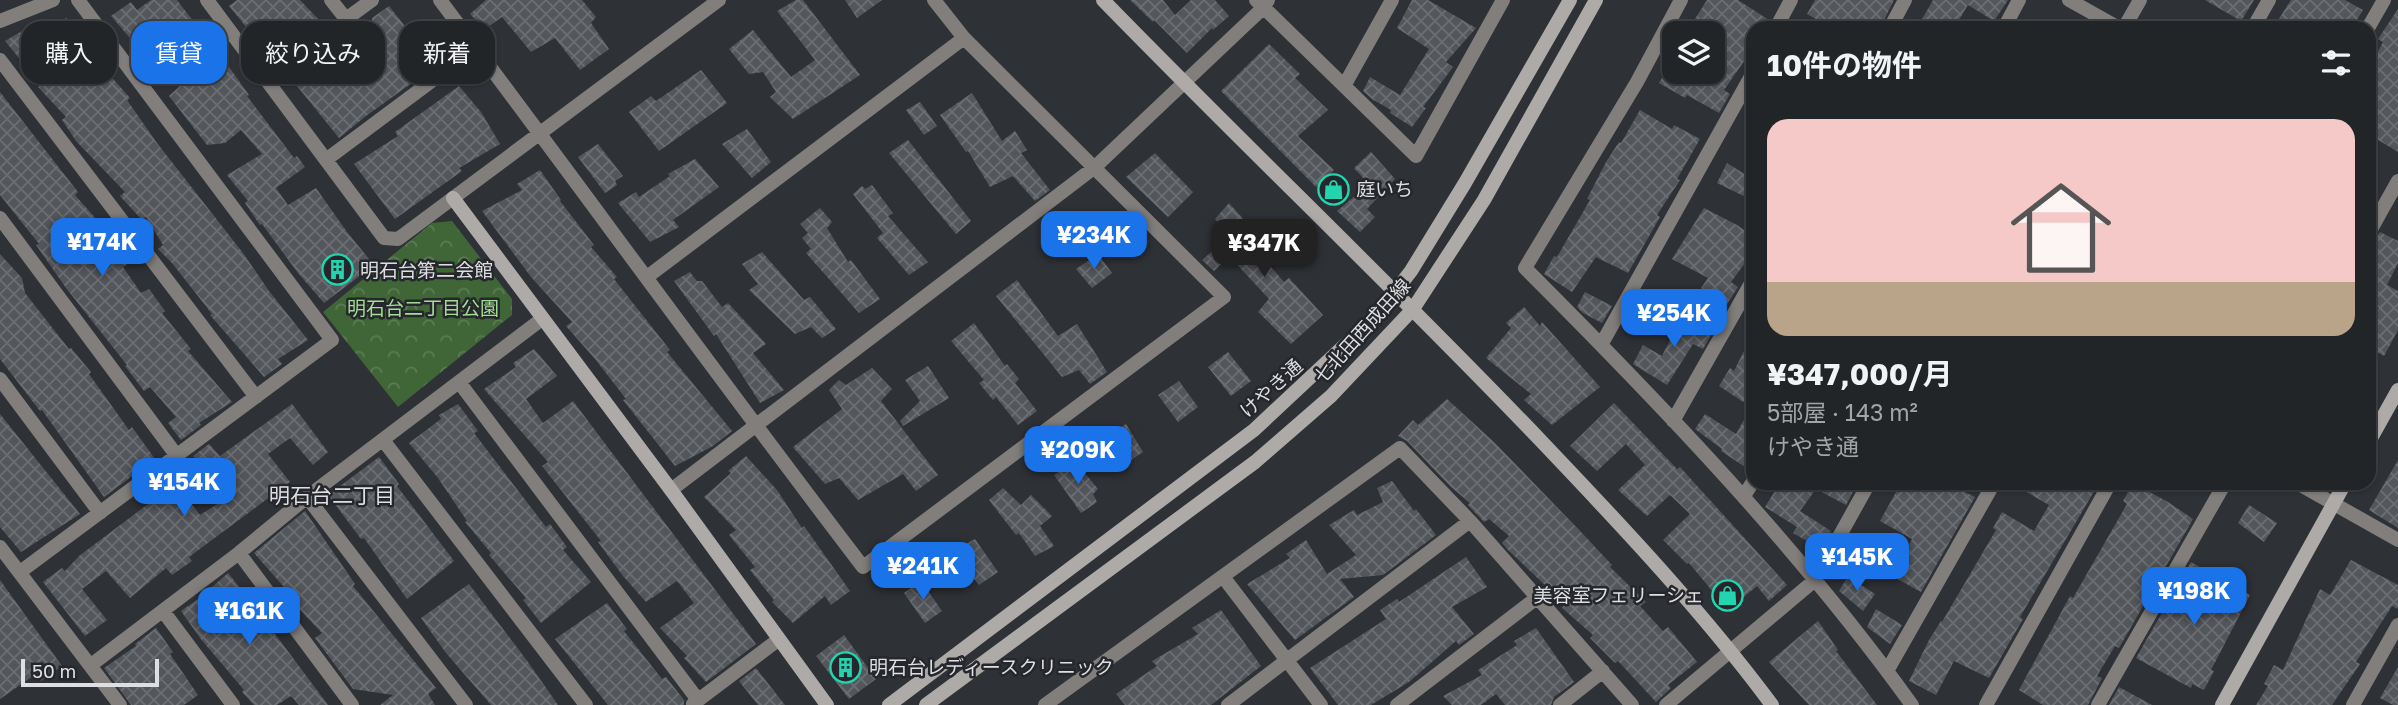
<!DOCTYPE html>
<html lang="ja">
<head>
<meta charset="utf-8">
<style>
  :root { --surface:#222528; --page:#2a2d30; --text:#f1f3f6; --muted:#a2a5a8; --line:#3f4245; --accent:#1a73e8 }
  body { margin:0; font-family:"Golos Text","Noto Sans JP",sans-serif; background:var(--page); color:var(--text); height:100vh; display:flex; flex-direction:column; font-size:26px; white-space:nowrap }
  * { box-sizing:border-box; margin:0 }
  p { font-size:23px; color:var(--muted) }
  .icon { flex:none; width:38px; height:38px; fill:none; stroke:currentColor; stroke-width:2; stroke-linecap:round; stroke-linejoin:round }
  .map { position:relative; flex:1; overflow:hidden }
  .sheet { position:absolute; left:1746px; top:21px; width:630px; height:469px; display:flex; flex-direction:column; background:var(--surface); border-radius:21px; box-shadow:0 2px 5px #0004,0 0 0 2px var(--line) }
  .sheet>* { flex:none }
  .banner { position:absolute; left:21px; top:21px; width:665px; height:63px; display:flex; gap:14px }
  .controls { position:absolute; left:1662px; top:21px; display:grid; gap:14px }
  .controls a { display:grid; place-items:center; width:63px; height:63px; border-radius:14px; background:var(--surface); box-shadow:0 2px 5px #0004,0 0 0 2px var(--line); font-size:35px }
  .scale { position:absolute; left:21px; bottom:18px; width:138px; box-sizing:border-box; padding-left:7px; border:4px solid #dddfe2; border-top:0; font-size:19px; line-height:24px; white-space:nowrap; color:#dddfe2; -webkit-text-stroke:5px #25272c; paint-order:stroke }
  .price { position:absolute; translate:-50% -60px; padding:0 16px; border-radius:14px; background:var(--accent); color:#fff; font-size:23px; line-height:46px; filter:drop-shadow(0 2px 4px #0008) }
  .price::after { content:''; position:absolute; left:50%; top:42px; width:21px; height:16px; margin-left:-10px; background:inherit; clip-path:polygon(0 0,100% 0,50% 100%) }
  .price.active { background:#222; color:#fff }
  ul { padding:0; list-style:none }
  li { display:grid; align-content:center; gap:14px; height:371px; padding:0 21px }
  li span { display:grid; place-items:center; height:217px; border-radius:21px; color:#555 }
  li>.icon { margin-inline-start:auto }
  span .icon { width:126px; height:126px; fill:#fffc; stroke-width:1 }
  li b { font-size:30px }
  h2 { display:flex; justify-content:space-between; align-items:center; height:84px; padding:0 21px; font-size:30px }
  .chip { padding:0 24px; border-radius:21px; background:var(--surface); box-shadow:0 2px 5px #0004,0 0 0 2px var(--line); font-size:24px; line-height:63px }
  .chip.active { background:var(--accent); color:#fff }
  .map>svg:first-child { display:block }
  .forest { fill:url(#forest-crowns) }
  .building { fill:url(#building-cross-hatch) }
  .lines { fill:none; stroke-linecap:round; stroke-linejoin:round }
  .street { stroke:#817e7c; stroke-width:14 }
  .secondary { stroke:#aeaaa7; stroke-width:14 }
  .labels { text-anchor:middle; stroke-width:5; stroke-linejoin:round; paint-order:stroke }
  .poi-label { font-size:19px; fill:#dddfe2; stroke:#25272c; text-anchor:start }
  .park-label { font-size:19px; fill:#a2dd93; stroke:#25272c }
  .street-label { font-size:19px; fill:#dddfe2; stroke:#25272c }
  .neighbourhood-label { font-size:21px; fill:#dddfe2; stroke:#25272c }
</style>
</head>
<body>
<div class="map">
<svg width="2398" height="705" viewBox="0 0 2398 705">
  <defs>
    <pattern id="forest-crowns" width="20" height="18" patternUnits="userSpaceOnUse" patternTransform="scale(1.75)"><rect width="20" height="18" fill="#406637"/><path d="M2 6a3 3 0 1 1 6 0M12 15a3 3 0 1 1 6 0" fill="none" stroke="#5b7b54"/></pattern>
    <pattern id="building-cross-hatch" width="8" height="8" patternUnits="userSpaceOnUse" patternTransform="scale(1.75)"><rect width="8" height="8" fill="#53565b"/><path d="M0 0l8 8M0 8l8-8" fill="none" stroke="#6b6e72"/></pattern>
  </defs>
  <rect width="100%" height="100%" fill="#2e3136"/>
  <path class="forest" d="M452 221 512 299V315L398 407 323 312 432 223Z"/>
  <path class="building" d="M151 0H177L206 38 153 74 132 48 136 45 111 16 131 2 137 10Z
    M237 0H300L340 42 350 34 371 60 372 18 389 6 416 40 419 38 441 62 366 116 339 138 280 65 277 67 254 40 256 39 229 6Z
    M486 0H582L596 17 591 23 609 49 580 70 555 38 531 52 502 17 485 29 470 14Z
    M796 0H803L860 75 793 119 770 97 776 92 763 72 749 74 729 49 753 30 791 77 815 60 777 11Z
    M845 0H882L857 18Z
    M1130 0H1163L1175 15 1191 0H1215L1229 16 1213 30 1212 28 1187 53 1154 20 1153 22Z
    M1412 0H1428L1476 28 1446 62 1453 67 1423 107 1426 108 1412 127 1390 113 1391 110 1372 99 1363 91 1370 77 1400 95 1429 49 1397 28Z
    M1707 0H1738L1769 20 1766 28H1754V47L1724 90 1730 94 1719 113 1687 95 1685 98 1659 83 1670 63 1675 66V72H1684L1701 82 1707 72H1713V33H1686Z
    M1815 0H1894L1880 28H1832L1807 14Z
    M1933 0H2008L1994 21 1968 5 1954 28H1917Z
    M2205 0H2254L2241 21Z
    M2291 0H2345L2363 10 2352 28H2273Z
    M2398 9V152L2370 135V66L2383 42 2378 39Z
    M66 18 96 52 92 55 130 98 127 100 157 143 243 253 269 291 308 340 278 359 282 364 264 377 210 315 212 314 172 263 158 249 163 245 146 217 142 220 120 196 125 192 76 141 62 120 66 117 38 87 41 85 5 41 27 28 38 41Z
    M1269 44 1300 74 1295 78 1328 110 1298 136 1334 170 1316 187 1221 91Z
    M216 53 226 69 229 67 249 95 247 96 294 158 297 156 305 167 276 188 288 205 316 188 347 232 374 265 324 303 298 273 262 224 260 225 245 203 248 201 227 175 262 154 241 130 225 143 207 145 169 96Z
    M701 70 727 103 659 151 629 112 651 96 656 101Z
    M459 86 481 112 500 144 459 168 462 171 395 219 354 164 398 136 395 132Z
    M0 92 78 192 75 195 113 238 109 241 129 263 123 267 141 293 149 289 165 311 162 313 191 349 188 351 232 402 199 423 201 425 181 440 168 423 176 417 150 387 144 391 125 366 127 365 66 288 36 245 39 244 0 195Z
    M972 93 1002 141 1015 131 1027 150 1021 153 1050 190 1035 201 1013 176 990 187 968 151 966 152 940 115Z
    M920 102 937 126 924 135 906 110Z
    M1640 110 1672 129 1674 125 1700 139 1677 179 1680 180 1657 215 1660 217 1628 273 1596 257 1572 292 1544 274 1554 256 1557 257 1590 200 1587 199 1606 162 1619 142 1621 143Z
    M747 129 771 162 752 178 722 144Z
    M908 140 971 221 956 234 889 153Z
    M598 144 623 176 615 181 617 185 605 193 578 157Z
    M1371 152 1395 179 1367 209 1375 217 1360 232 1337 211 1369 184 1354 168Z
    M1155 153 1193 192 1168 217 1126 177Z
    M695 159 719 187 673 220 679 227 650 242 618 203 636 192 639 197 670 176 668 174Z
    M1727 163 1754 180V201L1717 183Z
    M540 170 561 200 560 201 594 245 591 247 617 277 614 279 670 350 667 352 732 431 713 446 675 466 623 400 626 399 595 359 566 326 572 322 531 277 482 211 522 190 517 184Z
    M872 185 893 213 888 216 928 262 909 275 877 238 883 233 853 194 862 186 865 189Z
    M1229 203 1247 223 1248 222 1255 229 1246 238 1284 282 1289 278 1323 315 1291 344 1258 312 1269 299 1229 256 1214 271 1202 260 1223 242 1224 229 1215 219Z
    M820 208 832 222 827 228 848 262 851 260 880 299 859 313 806 253 811 249 802 238 808 233 800 224Z
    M1704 208 1737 225 1754 237V251L1731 282 1738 287 1727 304 1701 288 1708 278 1672 259Z
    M2380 232 2398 241V263L2387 285 2398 291V330L2384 356 2370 348V327L2379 308 2370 303V241L2375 239Z
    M762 252 804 300 810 297 836 329 822 338 811 327 795 334 749 290 758 284 742 264Z
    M0 254 22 278 25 293 69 349 71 348 91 372 89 374 129 430 132 427 155 459 104 497 42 410 40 411 0 359Z
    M1098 254 1112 273 1092 288 1076 269Z
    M690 272 697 281H702L722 307 728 303 766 344 753 353 784 390 760 403 716 334 714 336 674 281Z
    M1017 280 1058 336 1077 324 1107 372 1090 384 1079 370 1062 377 996 296Z
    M1655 289 1682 306 1674 321 1645 306Z
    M1585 292 1612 306 1602 323 1583 313 1577 307Z
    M1524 307 1540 326 1542 322 1600 387 1552 425 1524 400 1531 394 1486 358 1511 328 1506 323Z
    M1684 312 1714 330 1703 349 1693 344 1667 385 1633 364 1643 345 1662 356Z
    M974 323 1005 366 1007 364 1019 379 1015 383 1037 411 1018 425 996 397 993 400 979 383 984 380 951 341Z
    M1754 331V470L1751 471 1721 451 1722 449 1695 429 1705 414 1736 434 1751 407 1719 386 1730 368 1734 371Z
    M534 349 557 376 526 399 543 423 573 401 756 644 706 682 684 658 687 656 660 628 694 603 677 581 646 602 623 576 598 542 601 541 542 466 548 462 484 389 516 367 513 363Z
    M1228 352 1251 381 1231 396 1208 367Z
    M928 366 949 398 903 426 900 421 920 401 905 380Z
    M872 368 892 389 881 401 938 475 916 491 903 474 858 500 839 478 825 484 793 447 842 409 829 390 839 380 846 385Z
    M1179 381 1198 407 1178 422 1158 395Z
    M1447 399 1495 443 1580 531 1612 565 1610 567 1646 602 1640 606 1663 631 1668 627 1697 662 1668 685 1671 688 1656 702 1618 661 1615 663 1590 638 1593 635 1562 608 1565 604 1508 550 1502 543 1509 536 1489 519 1484 522 1468 505 1470 503 1451 487 1407 441 1398 436 1413 420 1418 425Z
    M1614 403 1677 469 1680 467 1787 585 1769 601 1757 586 1728 610 1689 563 1687 564 1663 540 1690 514 1670 495 1647 516 1618 490 1645 465 1626 444 1597 471 1570 446Z
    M292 404 328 452 313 465 290 438 268 454 290 482 189 557 192 561 172 575 166 568 130 598 106 571 82 589 107 620 85 636 43 582 62 568 65 571 79 556 176 483 200 515 225 499 194 465 198 462 193 456 209 444 220 456Z
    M458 404 478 431 474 433 546 527 550 524 567 547 563 550 591 582 541 623 523 600 526 598 489 555 491 553 465 522 467 521 438 478 409 443 441 419 439 415Z
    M0 414 80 514 21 552 0 527Z
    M1126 424 1143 452 1121 467 1101 440Z
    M746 456 777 490 802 528 804 526 850 591 831 605 825 596 793 623 772 602 774 600 750 570 755 567 729 535 736 530 704 497 731 473 728 471Z
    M379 457 399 484 397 486 454 561 407 599 364 538 361 539 328 495Z
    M2398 460V528L2369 510Z
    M1075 461 1098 489 1093 494 1097 502 1081 513 1054 475Z
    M1392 481 1414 511 1416 509 1436 535 1383 575 1340 579 1354 597 1295 640 1247 584 1290 558 1286 554 1306 540 1327 574 1356 555 1329 525 1354 510 1357 515 1383 502 1377 488Z
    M1780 483H1842L1854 490 1846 505 1816 489 1800 511 1831 531 1821 549 1793 533 1797 527 1765 507Z
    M1901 483H1947L1975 497 1921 592 1892 576 1912 539 1880 521Z
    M2011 483H2099L2020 617 2023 619 1989 678 1954 661 1936 695 1909 681 1929 640 1941 621 1942 622 1996 530 1993 528 2002 512 2034 531 2049 505Z
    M2133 483 2168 502 2193 519 2119 648 2115 646 2097 676 2102 678 2088 705H2043L2019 690 2070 596 2073 598 2127 504 2123 501Z
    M1003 488 1021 505 1031 495 1052 516 1040 526 1054 546 1035 556 1019 533 1016 535 989 500Z
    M2249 505 2277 523 2264 542 2238 523Z
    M305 511 355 584 353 586 436 688 428 694 435 705H380L393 695 353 689 315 638 322 633 281 590 284 587 254 553Z
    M975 539 998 572 979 585 952 552Z
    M1466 557 1487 587 1452 607 1474 634 1459 645 1456 641 1409 682 1371 705H1338L1310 668 1386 619 1380 610 1397 599 1399 602Z
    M2351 560 2398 585V609L2392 606 2356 662 2360 664 2332 705H2256L2268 686 2264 684 2274 665 2283 670 2320 589 2330 595Z
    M2191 562 2250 595 2211 670 2214 671 2204 690 2192 684 2191 688 2136 658Z
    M228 573 249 599 328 705H299L291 696 277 705H254L242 692 244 690 200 638 181 611 211 590 210 589Z
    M1848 576 1875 594 1863 611 1839 591Z
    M0 580 62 666 41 681 36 674 0 699Z
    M921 581 942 611 925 623 904 593Z
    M469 584 528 662 558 705H491L446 653 421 618Z
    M607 603 627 629 624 631 662 679 666 677 684 700V705H608L555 639Z
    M1876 609 1902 625 1890 644 1867 627Z
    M1221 610 1261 666 1211 705H1125L1116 694 1157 666 1152 661 1198 634 1192 628Z
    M1818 621 1838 650 1836 651 1877 705H1809L1769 662Z
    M156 628 173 652 170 654 198 695 184 705H131L104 668 136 646 135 644Z
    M1536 628 1574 682 1554 697 1551 705H1505L1496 694 1481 705H1452L1443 696 1482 675 1478 670 1517 645 1514 641Z
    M844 635 876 679 849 699 816 656Z
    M2398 667V705H2393L2380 698Z
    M756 668 785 705H758L739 681Z
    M2119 687 2152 705H2109Z"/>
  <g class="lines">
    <path class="street" d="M207 0 384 238 398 239 719 0
      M331 0 346 19 372 0
      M440 0C582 189 720 380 863 567L1224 297 964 38 934 0
      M1256 0 1416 156 1503 0
      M1681 0 1637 82 1525 268C1663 406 1798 547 1912 705
      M2069 0 2119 28
      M0 21 53 0
      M1776 28 1791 0
      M1890 28 1905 0
      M2004 28 2019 0
      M2124 28 2140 0
      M2253 28 2269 0
      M2368 28 2384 0
      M0 60 256 397
      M1344 86 1392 0
      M327 159 476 48
      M0 218 177 456
      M2370 231 2398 181
      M647 277 964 38
      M1601 345 1754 71
      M0 379 100 513
      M459 382 698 700
      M1673 421 1754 278
      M383 440 586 705
      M2297 483 2398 540
      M671 490 1095 167 1264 7 1268 0
      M1744 496 1754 480
      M307 497 466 705
      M0 547 120 705
      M239 553 352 705
      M20 572 332 340 78 0
      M1224 578 1321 705
      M163 611 233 705
      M91 665 239 553 307 497 542 319
      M1887 671 1994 483
      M693 704 778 640
      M1045 705 1400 448 1470 521 1632 705
      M1228 705 1470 521
      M1397 705 1538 597
      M1560 705 1603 671
      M1666 705 1815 580 1869 483
      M1986 705 2110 483
      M2098 705 2225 483
      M2353 705 2398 625"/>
    <path class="secondary" d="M1103 0C1248 149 1399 292 1543 443 1623 527 1703 612 1772 705
      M453 198 671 490 827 705
      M2370 440 2398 390
      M889 705 1254 430 1377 315 1411 271 1465 183 1570 0
      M926 705 1255 462 1331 396 1413 309 1484 200 1596 0
      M2222 705 2345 483"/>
  </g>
  <defs>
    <symbol id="shop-ring" viewBox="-11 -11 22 22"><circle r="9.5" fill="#25272c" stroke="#23d5af" stroke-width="1.5"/><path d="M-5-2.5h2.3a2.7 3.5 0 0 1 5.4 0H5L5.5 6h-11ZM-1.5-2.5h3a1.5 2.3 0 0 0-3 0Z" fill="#23d5af"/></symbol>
    <symbol id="building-ring" viewBox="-11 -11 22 22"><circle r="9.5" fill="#25272c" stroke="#23d5af" stroke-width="1.5"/><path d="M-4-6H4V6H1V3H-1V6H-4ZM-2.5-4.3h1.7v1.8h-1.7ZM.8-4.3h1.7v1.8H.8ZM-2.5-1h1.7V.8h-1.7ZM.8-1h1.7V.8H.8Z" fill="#23d5af"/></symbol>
  </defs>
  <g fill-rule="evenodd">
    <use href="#shop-ring" x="1316" y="172" width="35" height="35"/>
    <use href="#building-ring" x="320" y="252" width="35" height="35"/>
    <use href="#shop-ring" x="1710" y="578" width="35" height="35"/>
    <use href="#building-ring" x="828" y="650" width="35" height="35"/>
  </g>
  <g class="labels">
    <g class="poi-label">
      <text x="1356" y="196">庭いち</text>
      <text x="360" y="277">明石台第二会館</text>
      <text x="1704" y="602" text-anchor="end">美容室フェリーシェ</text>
      <text x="869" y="674">明石台レディースクリニック</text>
    </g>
    <g class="park-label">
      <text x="423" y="315">明石台二丁目公園</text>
    </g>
    <g class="street-label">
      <text transform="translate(1362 331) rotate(-48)" y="7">七北田西成田線</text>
      <text transform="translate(1271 388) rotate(-42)" y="7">けやき通</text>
    </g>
    <g class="neighbourhood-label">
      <text x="332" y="503">明石台二丁目</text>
    </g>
  </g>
</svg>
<div class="controls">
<a><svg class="icon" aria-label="layers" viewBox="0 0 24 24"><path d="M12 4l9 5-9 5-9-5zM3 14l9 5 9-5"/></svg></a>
</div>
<div class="scale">50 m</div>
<b class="price" style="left:1094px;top:271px">¥234K</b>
<b class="price" style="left:102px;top:278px">¥174K</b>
<b class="price active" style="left:1264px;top:279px">¥347K</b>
<b class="price" style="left:1674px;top:349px">¥254K</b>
<b class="price" style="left:1078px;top:486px">¥209K</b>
<b class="price" style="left:184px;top:518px">¥154K</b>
<b class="price" style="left:1857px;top:593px">¥145K</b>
<b class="price" style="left:923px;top:602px">¥241K</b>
<b class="price" style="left:2194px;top:627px">¥198K</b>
<b class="price" style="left:249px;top:647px">¥161K</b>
<div class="banner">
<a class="chip">購入</a>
<a class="chip active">賃貸</a>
<a class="chip">絞り込み</a>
<a class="chip">新着</a>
</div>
<section class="sheet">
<h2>10件の物件<svg class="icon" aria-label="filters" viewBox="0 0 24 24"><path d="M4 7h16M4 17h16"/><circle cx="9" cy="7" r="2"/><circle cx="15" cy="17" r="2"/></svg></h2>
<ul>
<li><span style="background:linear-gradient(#f6c9c9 75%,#b9a48a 0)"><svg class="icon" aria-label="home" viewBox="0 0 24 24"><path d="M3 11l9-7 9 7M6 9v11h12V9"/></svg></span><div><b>¥347,000/月</b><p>5部屋 · 143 m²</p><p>けやき通</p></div></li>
</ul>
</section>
</div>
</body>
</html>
